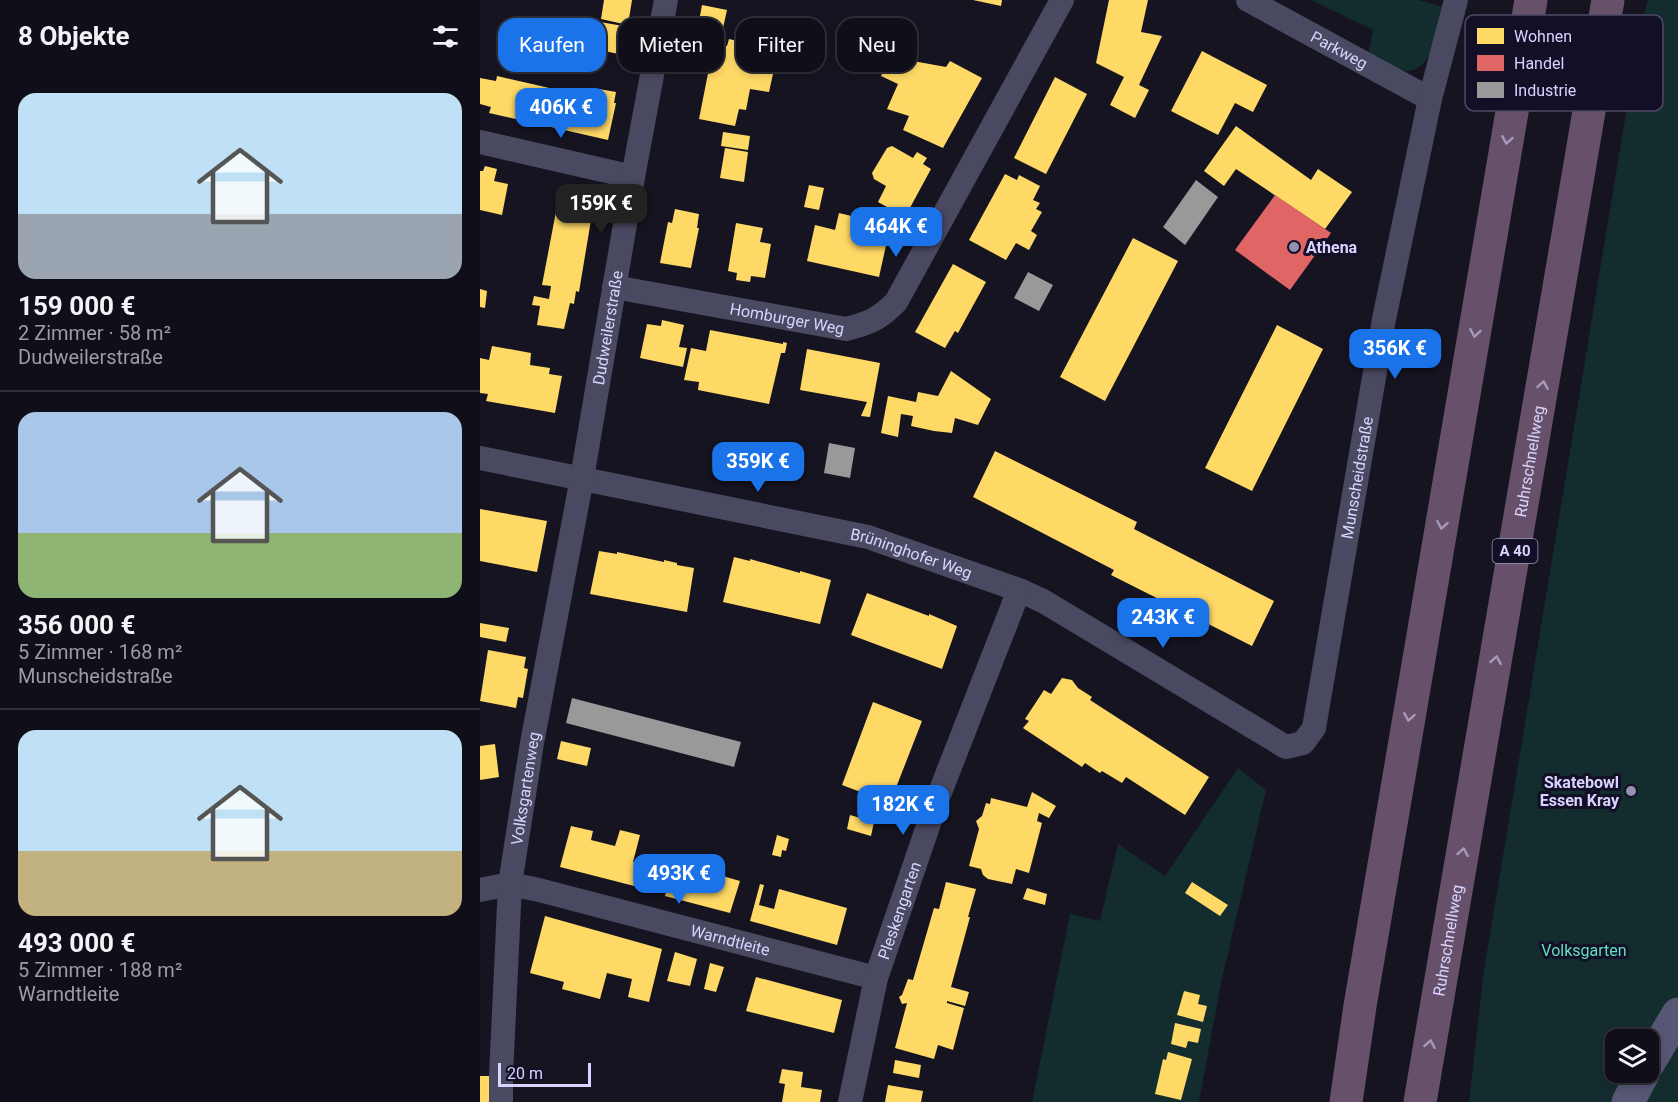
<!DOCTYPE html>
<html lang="de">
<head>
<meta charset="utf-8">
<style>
  :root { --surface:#100f19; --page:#191822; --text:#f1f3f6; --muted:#9c9ca2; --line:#302f38; --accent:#1a73e8 }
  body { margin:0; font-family:Roboto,sans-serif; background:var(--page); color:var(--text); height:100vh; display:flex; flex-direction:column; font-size:22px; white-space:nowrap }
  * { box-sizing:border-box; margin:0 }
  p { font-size:20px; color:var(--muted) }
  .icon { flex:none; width:33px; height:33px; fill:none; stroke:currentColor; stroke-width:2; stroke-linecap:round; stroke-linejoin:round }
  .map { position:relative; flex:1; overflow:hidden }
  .drawer { display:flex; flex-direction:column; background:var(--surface); width:480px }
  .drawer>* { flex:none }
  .hud { position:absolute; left:18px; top:18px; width:570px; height:54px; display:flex; gap:12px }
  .fabs { position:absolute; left:1125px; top:1029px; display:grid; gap:12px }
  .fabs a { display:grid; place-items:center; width:54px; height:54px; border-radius:12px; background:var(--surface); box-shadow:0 3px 9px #0003,0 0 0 2px var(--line); font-size:30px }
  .scale { position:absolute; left:18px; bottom:15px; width:93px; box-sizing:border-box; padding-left:6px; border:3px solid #d9d4ff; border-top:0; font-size:16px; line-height:21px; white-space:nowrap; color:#d9d4ff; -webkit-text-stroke:4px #130f26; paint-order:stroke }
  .price { position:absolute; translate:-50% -51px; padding:0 14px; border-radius:12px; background:var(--accent); color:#fff; font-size:20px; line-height:39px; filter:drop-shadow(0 2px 3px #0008) }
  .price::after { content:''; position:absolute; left:50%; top:36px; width:18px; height:14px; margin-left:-9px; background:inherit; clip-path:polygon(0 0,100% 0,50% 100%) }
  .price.on { background:#222; color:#fff }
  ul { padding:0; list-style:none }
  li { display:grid; align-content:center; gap:12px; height:318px; padding:0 18px }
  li+li { border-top:2px solid var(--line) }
  li span { display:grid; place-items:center; height:186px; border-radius:18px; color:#555 }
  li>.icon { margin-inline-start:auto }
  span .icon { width:108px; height:108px; fill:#fffc; stroke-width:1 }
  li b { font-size:26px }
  h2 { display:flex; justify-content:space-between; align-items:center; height:72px; padding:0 18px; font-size:26px }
  .pill { padding:0 21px; border-radius:18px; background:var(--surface); box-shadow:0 3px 9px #0003,0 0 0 2px var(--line); font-size:21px; line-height:54px }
  .pill.on { background:var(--accent); color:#fff }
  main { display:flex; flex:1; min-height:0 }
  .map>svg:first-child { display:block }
  .green { fill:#132c2d; fill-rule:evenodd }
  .homes { fill:#ffd966 }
  .shops { fill:#e06666 }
  .industry { fill:#999 }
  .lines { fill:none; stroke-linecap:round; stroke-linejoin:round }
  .street { stroke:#4a4962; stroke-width:24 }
  .secondary { stroke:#575674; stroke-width:33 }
  .highway { stroke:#67516a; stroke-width:33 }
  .oneway { stroke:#a699bc }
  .poi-dot { fill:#9591b1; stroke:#130f26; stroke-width:2 }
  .labels { text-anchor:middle; stroke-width:6; stroke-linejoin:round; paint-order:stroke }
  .shield { fill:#130f26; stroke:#9e99be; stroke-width:1.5 }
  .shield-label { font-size:15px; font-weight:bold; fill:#d9d4ff }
  .street-label { font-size:16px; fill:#d9d4ff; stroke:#130f26 }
  .poi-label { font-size:16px; font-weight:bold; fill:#d9d4ff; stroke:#130f26; text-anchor:start }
  .park-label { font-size:16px; fill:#5fe0c0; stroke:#130f26 }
  .key { fill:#130f26; stroke:#4e4a67; stroke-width:1.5 }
  .key-label { font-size:16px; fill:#d9d4ff }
</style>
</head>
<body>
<main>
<section class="drawer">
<h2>8 Objekte<svg class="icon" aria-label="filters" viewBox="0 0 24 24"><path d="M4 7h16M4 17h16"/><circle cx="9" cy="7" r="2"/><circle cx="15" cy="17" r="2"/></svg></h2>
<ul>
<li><span style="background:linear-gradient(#bfe0f5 65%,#9aa5b1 0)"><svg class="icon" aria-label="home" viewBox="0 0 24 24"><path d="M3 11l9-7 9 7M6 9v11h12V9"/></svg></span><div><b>159 000 €</b><p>2 Zimmer · 58 m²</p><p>Dudweilerstraße</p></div></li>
<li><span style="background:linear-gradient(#a9c7e8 65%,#8fb573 0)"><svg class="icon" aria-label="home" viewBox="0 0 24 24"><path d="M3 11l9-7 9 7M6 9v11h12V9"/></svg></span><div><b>356 000 €</b><p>5 Zimmer · 168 m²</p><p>Munscheidstraße</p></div></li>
<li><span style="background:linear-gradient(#bfe0f5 65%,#c2b280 0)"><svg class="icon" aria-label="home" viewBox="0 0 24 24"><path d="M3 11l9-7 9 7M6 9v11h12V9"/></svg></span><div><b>493 000 €</b><p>5 Zimmer · 188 m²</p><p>Warndtleite</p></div></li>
</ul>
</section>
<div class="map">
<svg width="1198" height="1102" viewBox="0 0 1198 1102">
  <rect width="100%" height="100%" fill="#161421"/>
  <path class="green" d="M831 0H939L963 7C957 32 952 84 913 68 905 65 896 59 888 55L893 30Z
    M1168 0H1198V1102H989L1004 970 1160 29ZM1136 1040H1168V1072H1136Z
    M758 768 786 790 741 983 719 1102H552L590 914 620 921 638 844 685 876Z"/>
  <path class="homes" d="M124 0H152L148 25 121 19Z
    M493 0H522L521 6Z
    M629 0H668L661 32 682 36 659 85 669 90 655 118 630 105 644 77 616 63Z
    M222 5 247 10 241 37 217 32Z
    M120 22 149 27 144 55 114 49Z
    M249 39 262 42 261 48 297 56 289 92 270 89 266 110 259 109 255 126 219 119 234 43 247 46Z
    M722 51 787 85 773 112 755 103 738 135 691 111Z
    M411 57 466 67 470 61 502 78 463 148 423 130 429 116 407 109 418 84 401 76Z
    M17 76 117 99 119 89 136 92 134 103H136L128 140 9 113 11 107 0 104V78L16 81Z
    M575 77 607 94 566 174 534 158Z
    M756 126 831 180 838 169 872 192 845 229 756 169 744 186 724 171Z
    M243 132 270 136 268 150 241 146Z
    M412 146 433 158 437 152 447 158 443 164 451 169 425 217 398 202 406 186 394 179 392 173 407 148Z
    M245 148 268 152 264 182 240 178Z
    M5 166 17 169 14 181 28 184 22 215 0 210V171H3Z
    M525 174 537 180 539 175 560 186 553 200 560 203 556 209 562 212 551 231 557 235 549 250 536 243 526 260 489 240Z
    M329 185 344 188 339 210 324 207Z
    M91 186 116 190 99 292 96 291 94 304 90 303 84 329 57 325 60 306 52 305 54 296 69 299 71 286 62 285 78 201 88 203Z
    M195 209 219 214 217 228H219L211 268 180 263 188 222 192 223Z
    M359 213 388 220 385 231 389 232 388 237 407 241 399 277 327 261 335 225 355 230Z
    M256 223 283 228 280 242 291 244 285 278 271 276 270 282 256 280 257 273 248 271Z
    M653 238 698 261 625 401 580 377Z
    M473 264 506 282 478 333 475 331 465 348 435 332Z
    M0 289 7 291 5 308 0 307Z
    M182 320 204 325 199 347 207 348 203 367 160 358 167 324 181 326Z
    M797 325 843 349 772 491 725 468Z
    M230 330 303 344V342L307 343 305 353H301L289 404 218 390 219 382 204 380 211 348 226 351Z
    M12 346 51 353 50 365 70 368 69 374 82 376 75 413 6 401 8 394 0 393V358L9 360Z
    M327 349 400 363 390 417 381 416 387 402 320 390Z
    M471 371 511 399 498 425 475 418 472 433 454 431 431 426 433 416 421 414 418 437 401 433 408 396 436 402 438 392 458 396Z
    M515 451 657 522 654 529 794 601 772 646 631 575 634 570 493 497Z
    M0 509 67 521 57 572 0 561Z
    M119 551 137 554V552L184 562V560L197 563V565L214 568 207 612 110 594Z
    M254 557 270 561V559L320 573V571L351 580 340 624 243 602Z
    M387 593 449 616V614L477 626 462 669 371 635Z
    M0 623 29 628 26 642 0 637Z
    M8 650 46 657 44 668 48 669 43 698 38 697 36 708 0 701Z
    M582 678 592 680 598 688 612 697 610 700 729 777 705 815 646 777 642 783 622 771 620 773 605 763 602 767 543 728 549 721 545 719 564 690 571 694Z
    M393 702 442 721 410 803 362 785Z
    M81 741 111 748 107 766 77 759Z
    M15 744 19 777 0 780V746Z
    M552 792 576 806 569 818 559 813 557 821 562 823 549 873 536 869 532 884 508 879 503 875 501 869 489 866 499 829 496 821 502 816 506 803 510 804 511 798 547 807Z
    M370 815 394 822 391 836 367 829Z
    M91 826 113 831 111 840 135 846 140 830 160 835 153 862 173 866 166 889 80 867Z
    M297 835 309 839 306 851 302 850 301 857 292 855Z
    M194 862 260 881 250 913 185 896Z
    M466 882 496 889 488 917H490L471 987 489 992 485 1006 467 1001V1003L484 1008 473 1050 458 1045 454 1059 415 1048 427 1003 422 1004 419 997 422 995 428 979 433 980 454 908 459 909Z
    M712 882 748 905 740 916 705 893Z
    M280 884 284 885 279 905 294 909 299 889 367 908 357 945 270 921Z
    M547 888 567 894 565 905 543 899Z
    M65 916 182 949 169 1002 148 997 152 979 139 976 127 973 120 999 82 989 84 982 50 973Z
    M195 952 217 959 210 986 187 981Z
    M230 963 244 967 236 992 224 989Z
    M276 977 362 1000 354 1033 266 1011Z
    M704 991 720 995 718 1004 727 1006 723 1022 697 1015Z
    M695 1023 721 1029 718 1043 708 1041 706 1048 691 1044Z
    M688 1052 712 1059 701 1100 675 1094 683 1059 686 1060Z
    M415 1060 441 1065 439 1078 413 1073Z
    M302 1069 323 1072 321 1087 342 1090 340 1102H302L305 1084 299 1083Z
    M0 1076H10L11 1102H0Z
    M408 1085 443 1091 441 1102H405Z"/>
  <path class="shops" d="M795 195 851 233 810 290 755 250Z"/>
  <path class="industry" d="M716 180 738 197 705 245 683 227Z
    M548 272 573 285 559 311 534 298Z
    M349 443 375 448 370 478 344 473Z
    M92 698 261 742 254 767 86 723Z"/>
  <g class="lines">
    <g class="street">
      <path id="s1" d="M768 0 950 99"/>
      <path d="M0 142 153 177"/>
      <path id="s2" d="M134 287 366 329C390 323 399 319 416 302L582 0"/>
      <path id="s3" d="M0 458 388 537 539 590 563 601 806 747 823 743 834 728 904 319 950 99 976 0"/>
      <path id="s4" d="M0 890 30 884 59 890 396 978"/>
      <path id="s5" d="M21 1102V1076L30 884 52 743 102 478 153 177 186 0"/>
      <path id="s6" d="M370 1102 396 978 457 800 539 590"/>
    </g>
    <path class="secondary" d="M1168 1064 1198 1014
      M1148 1102 1164 1072"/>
    <g class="highway">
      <path d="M866 1102 880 1006 1051 0"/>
      <path id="s7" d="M940 1102 1128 0"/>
    </g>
  </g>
  <defs><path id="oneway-chevron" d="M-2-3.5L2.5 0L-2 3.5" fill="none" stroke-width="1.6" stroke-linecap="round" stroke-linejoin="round" transform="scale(1.5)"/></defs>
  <g class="oneway">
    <use href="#oneway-chevron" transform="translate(1027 140) rotate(100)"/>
    <use href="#oneway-chevron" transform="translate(995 333) rotate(100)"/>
    <use href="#oneway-chevron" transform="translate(1063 385) rotate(-80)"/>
    <use href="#oneway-chevron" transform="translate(962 525) rotate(100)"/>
    <use href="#oneway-chevron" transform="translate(1016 660) rotate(-80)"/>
    <use href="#oneway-chevron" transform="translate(929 717) rotate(100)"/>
    <use href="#oneway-chevron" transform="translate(983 852) rotate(-80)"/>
    <use href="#oneway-chevron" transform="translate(950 1044) rotate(-80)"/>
  </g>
  <g class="poi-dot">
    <circle cx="814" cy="247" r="6"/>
    <circle cx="1151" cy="791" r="6"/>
  </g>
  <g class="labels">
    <rect class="shield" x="1012.5" y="539" width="45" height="24" rx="4.5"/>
    <g class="shield-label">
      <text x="1035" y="556">A 40</text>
    </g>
    <g class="street-label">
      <text dy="6" stroke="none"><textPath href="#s1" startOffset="104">Parkweg</textPath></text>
      <text dy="6" stroke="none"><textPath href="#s2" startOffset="176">Homburger Weg</textPath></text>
      <text dy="6" stroke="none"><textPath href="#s5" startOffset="783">Dudweilerstraße</textPath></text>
      <text dy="6" stroke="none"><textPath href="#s7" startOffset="650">Ruhrschnellweg</textPath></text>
      <text dy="6" stroke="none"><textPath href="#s3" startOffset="1156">Munscheidstraße</textPath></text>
      <text dy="6" stroke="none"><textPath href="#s3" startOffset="442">Brüninghofer Weg</textPath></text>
      <text dy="6" stroke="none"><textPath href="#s5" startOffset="315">Volksgartenweg</textPath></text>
      <text dy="6" stroke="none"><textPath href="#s6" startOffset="198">Pleskengarten</textPath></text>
      <text dy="6" stroke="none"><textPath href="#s4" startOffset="258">Warndtleite</textPath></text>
      <text dy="6" stroke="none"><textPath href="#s7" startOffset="164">Ruhrschnellweg</textPath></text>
    </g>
    <g class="poi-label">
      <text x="826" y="253">Athena</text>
      <text x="1139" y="788" text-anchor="end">Skatebowl<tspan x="1139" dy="18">Essen Kray</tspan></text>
    </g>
    <g class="park-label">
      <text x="1104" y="956">Volksgarten</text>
    </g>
  </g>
  <rect x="985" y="15" width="198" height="96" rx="9" class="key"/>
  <rect x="997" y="28" width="27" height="16" fill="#ffd966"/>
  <rect x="997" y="55" width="27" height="16" fill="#e06666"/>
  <rect x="997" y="82" width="27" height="16" fill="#999"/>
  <g class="key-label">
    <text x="1034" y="42">Wohnen</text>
    <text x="1034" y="69">Handel</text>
    <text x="1034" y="96">Industrie</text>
  </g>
</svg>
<div class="fabs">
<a><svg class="icon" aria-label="layers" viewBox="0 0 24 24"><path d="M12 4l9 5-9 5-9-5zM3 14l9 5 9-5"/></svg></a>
</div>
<div class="scale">20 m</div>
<b class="price" style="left:81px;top:139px">406K €</b>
<b class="price on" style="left:121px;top:235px">159K €</b>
<b class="price" style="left:416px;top:258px">464K €</b>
<b class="price" style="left:915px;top:380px">356K €</b>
<b class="price" style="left:278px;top:493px">359K €</b>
<b class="price" style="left:683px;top:649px">243K €</b>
<b class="price" style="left:423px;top:836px">182K €</b>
<b class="price" style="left:199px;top:905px">493K €</b>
<div class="hud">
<a class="pill on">Kaufen</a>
<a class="pill">Mieten</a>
<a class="pill">Filter</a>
<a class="pill">Neu</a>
</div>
</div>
</main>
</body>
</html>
